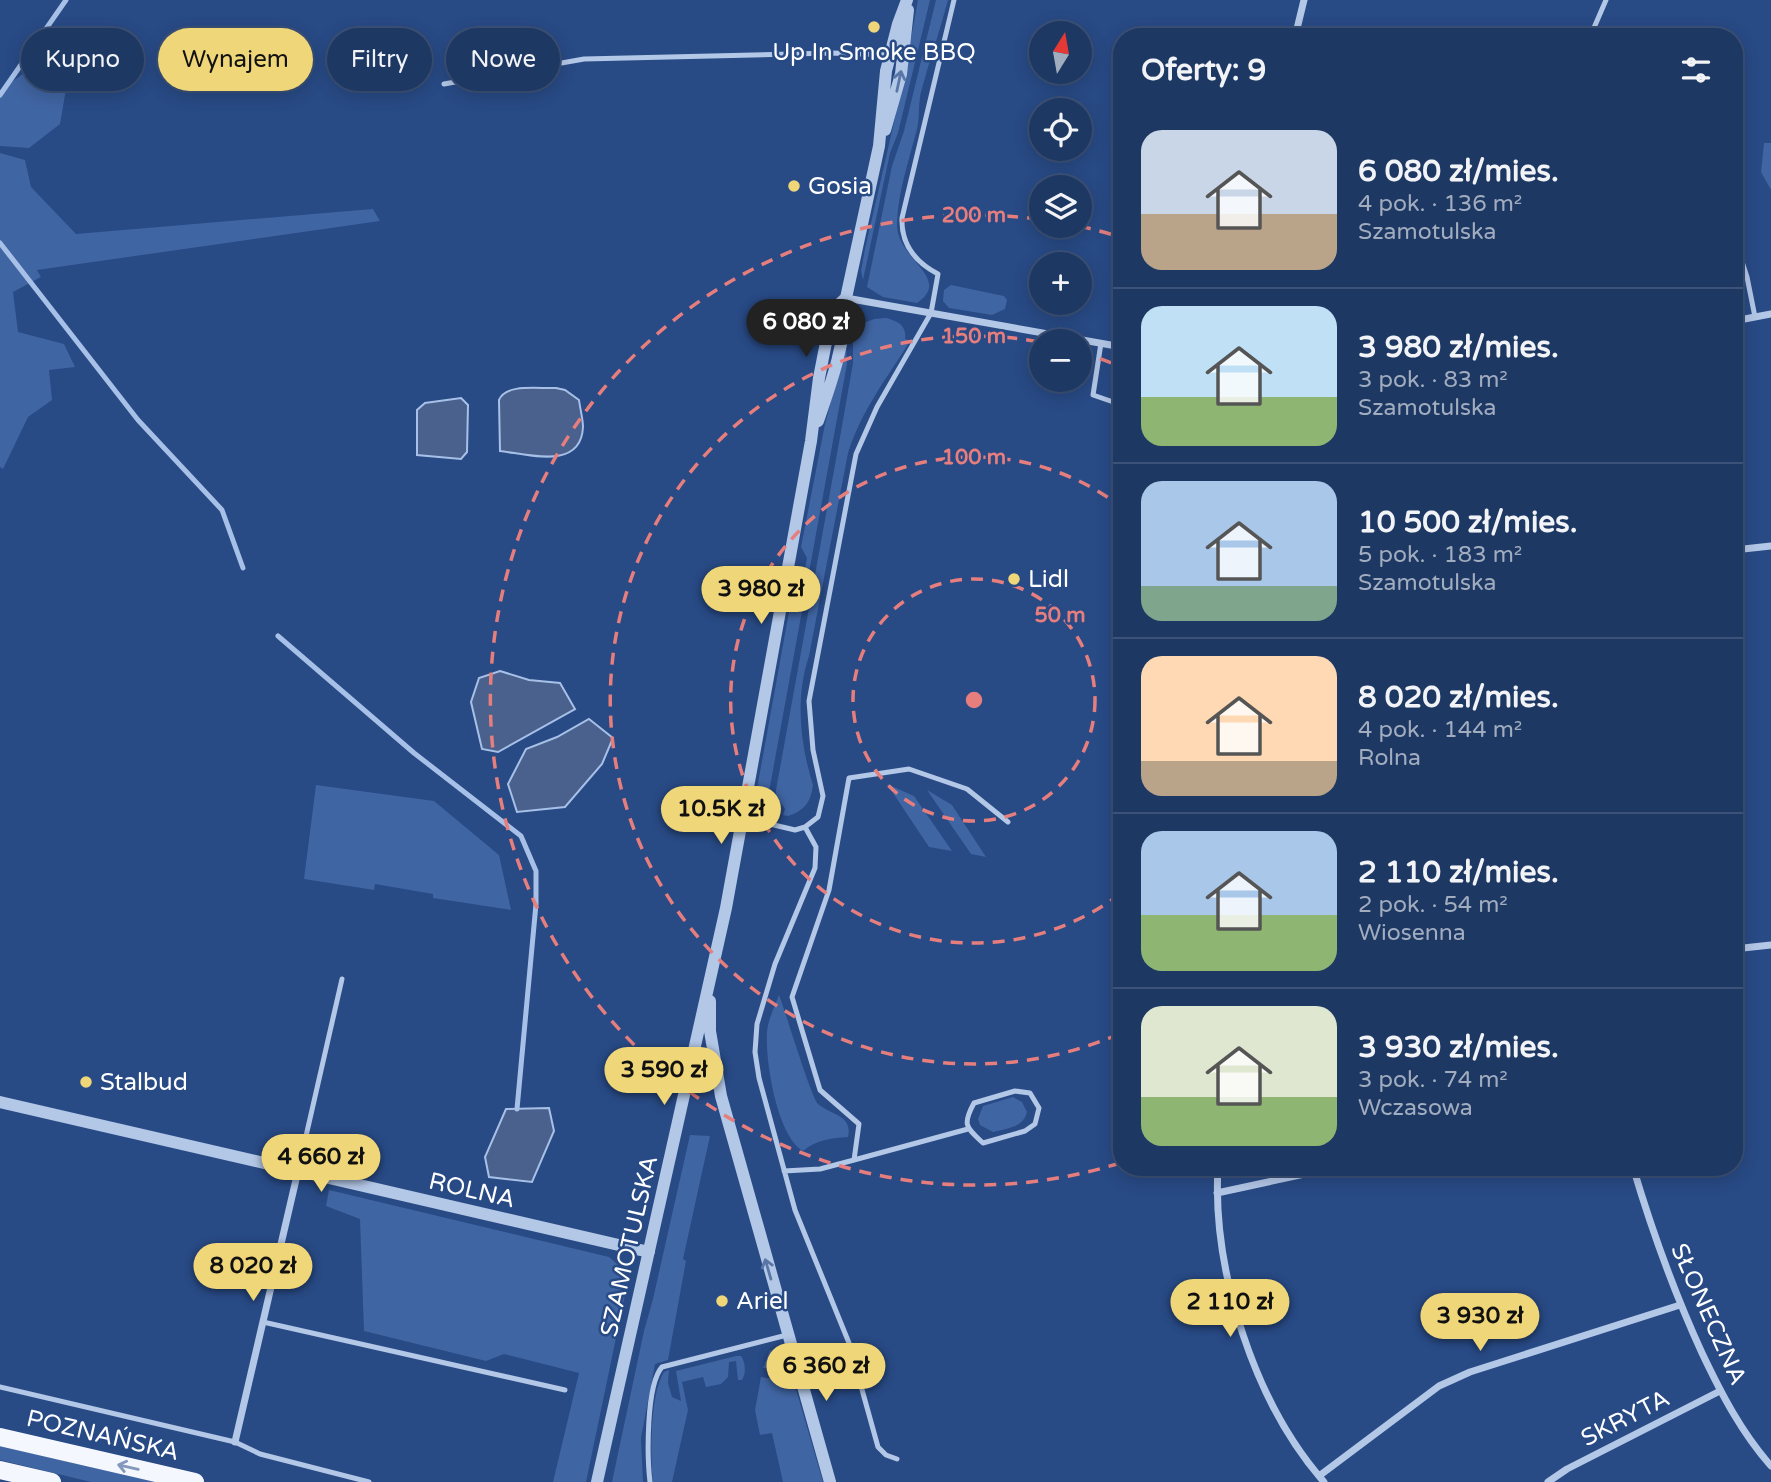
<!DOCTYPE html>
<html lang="pl">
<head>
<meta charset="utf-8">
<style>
  :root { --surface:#1e3864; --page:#2b436d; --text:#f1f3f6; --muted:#a1acbf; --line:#3c5278; --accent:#efd679 }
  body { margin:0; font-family:"Varela Round",sans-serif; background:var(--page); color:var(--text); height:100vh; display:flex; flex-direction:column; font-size:26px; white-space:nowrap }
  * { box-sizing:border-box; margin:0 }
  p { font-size:23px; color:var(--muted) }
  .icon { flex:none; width:38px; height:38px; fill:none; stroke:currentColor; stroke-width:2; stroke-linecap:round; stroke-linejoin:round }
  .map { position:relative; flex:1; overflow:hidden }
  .drawer { position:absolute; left:1113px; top:28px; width:630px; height:1148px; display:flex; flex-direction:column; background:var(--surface); border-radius:28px; box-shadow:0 4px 18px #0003,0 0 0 2px var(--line) }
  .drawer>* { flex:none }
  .guide { position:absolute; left:21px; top:28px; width:665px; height:63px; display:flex; gap:14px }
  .needle { width:46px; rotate:11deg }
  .fabs { position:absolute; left:1029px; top:21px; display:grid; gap:14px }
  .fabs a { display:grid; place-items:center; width:63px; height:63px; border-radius:50%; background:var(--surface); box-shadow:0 4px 18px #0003,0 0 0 2px var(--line); font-size:35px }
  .price { position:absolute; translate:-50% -60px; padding:0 16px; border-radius:24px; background:var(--accent); color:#111; font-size:23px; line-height:46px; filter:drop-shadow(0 2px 4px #0008) }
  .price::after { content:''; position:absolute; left:50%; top:42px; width:21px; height:16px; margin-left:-10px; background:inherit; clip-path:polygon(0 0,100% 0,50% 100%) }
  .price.selected { background:#222; color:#fff }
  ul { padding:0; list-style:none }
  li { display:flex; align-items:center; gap:21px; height:175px; padding:0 28px }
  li+li { border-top:2px solid var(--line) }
  li span { display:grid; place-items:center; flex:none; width:196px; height:140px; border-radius:21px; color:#555 }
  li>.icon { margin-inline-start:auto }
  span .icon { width:84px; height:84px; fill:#fffc; stroke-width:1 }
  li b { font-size:30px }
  h2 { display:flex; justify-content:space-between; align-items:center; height:84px; padding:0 28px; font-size:30px }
  .chip { padding:0 24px; border-radius:32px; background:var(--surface); box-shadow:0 4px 18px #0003,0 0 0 2px var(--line); font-size:24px; line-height:63px }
  .chip.selected { background:var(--accent); color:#111 }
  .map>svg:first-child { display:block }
  .green { fill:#4065a3 }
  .water { fill:#49618c; stroke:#a7c0e8; stroke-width:2 }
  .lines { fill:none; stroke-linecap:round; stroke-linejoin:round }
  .stream { stroke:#a7c0e8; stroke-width:5 }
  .service { stroke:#b3c7e7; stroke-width:5 }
  .minor { stroke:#b3c7e7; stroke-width:7 }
  .tertiary { stroke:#b3c7e7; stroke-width:12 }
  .primary { stroke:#f4f7fe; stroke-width:18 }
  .oneway { stroke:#5976a7 }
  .oneway2 { stroke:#8498bb }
  .ring { fill:none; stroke:#e67e7e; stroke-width:3.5; stroke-dasharray:12 9 }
  .poi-dot { fill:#efd679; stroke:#284a85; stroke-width:2.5 }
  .labels { text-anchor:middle; stroke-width:5; stroke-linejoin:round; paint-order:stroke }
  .poi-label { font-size:24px; fill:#fff; stroke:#284a85; text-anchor:start }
  .street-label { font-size:24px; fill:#fff; stroke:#284a85 }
  .centre { fill:#e67e7e; stroke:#284a85; stroke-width:3.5 }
  .ring-label { font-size:21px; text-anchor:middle; font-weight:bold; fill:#e67e7e; stroke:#284a85; stroke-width:5; stroke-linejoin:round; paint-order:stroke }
</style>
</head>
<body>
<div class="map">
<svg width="1771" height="1482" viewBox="0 0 1771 1482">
  <rect width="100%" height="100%" fill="#284a85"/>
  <path class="green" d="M918 0H930L898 133 890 153 863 280 861 271 865 249 903 83Z
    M936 0H948C940 31 929 61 921 92 918 104 920 117 917 129 909 160 898 192 897 223 895 259 954 278 917 303L883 297 867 287 892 166 904 131Z
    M46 58 71 60 60 124 29 148 0 146V90Z
    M1764 143H1771V190L1761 172Z
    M0 153 25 160 31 187 76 234 373 209 380 221 37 270 41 277 13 292 18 332 64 344 75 367 49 370 52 400 28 417 3 469 0 467Z
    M951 285 1004 296 1007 300 1005 309 992 315 949 308 943 301 944 290Z
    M886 318C898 321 907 326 905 339L910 341C887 378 861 411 848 453L809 656C795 697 800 744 813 785 811 802 804 811 788 816L783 815 785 809C781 800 776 804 776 790L842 426 853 363V342L864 323 874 319Z
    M846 345 847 364 769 792C769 801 775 805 774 813 762 805 759 797 758 783L791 601 801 590 807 558 801 547 825 424Z
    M887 784 914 796 952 851 929 847Z
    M316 785 434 801 499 855 511 910 433 898V894L375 884 374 890 304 879Z
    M927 790 952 805 986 857 971 854Z
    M779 995C785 1010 811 1097 818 1104 831 1115 853 1115 848 1137 831 1138 816 1140 803 1151 777 1136 765 1060 767 1032 768 1019 775 1006 779 995Z
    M1013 1097 1022 1102 1027 1112C1023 1128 1007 1128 993 1132L980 1125 978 1119 983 1106Z
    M690 1135 710 1136 683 1259 686 1261 668 1360 655 1364 641 1438 643 1482H612L644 1331 653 1299Z
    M329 1190 609 1257 623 1269 627 1285 586 1482H553L579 1373 504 1354 486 1361 364 1331 360 1219 326 1206Z
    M770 1350 788 1362 823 1482H783L772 1433 760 1435 755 1410 761 1377 781 1380 778 1368H763Z
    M736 1356H741C746 1363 746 1374 742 1380H738L736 1361 729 1362 728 1377 721 1384 706 1387 703 1377 682 1382 688 1410 672 1482H653C650 1456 650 1394 664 1372L669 1370 668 1383 672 1397 681 1401 676 1371Z
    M0 1446 156 1482H91L0 1460Z"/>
  <path class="water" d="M556 388 565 390 579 400C580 408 583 419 583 427 581 471 527 454 500 451L499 400C506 383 539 389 556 388Z
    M461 398 468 405 467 452 461 459 417 455V410L425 403Z
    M500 671 529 680 560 683 575 709 498 752 482 749 471 702 479 678Z
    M589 719 613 738 602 764 565 807 517 812 508 784 526 749 557 737Z
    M549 1108 554 1131 532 1182 489 1177 485 1157 506 1109Z"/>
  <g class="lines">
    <path class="stream" d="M0 95 66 0
      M0 243 138 420 222 510 243 568
      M278 636 414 753 521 836 536 871V904L517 1109"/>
    <path class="service" d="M1590 37 1606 0
      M444 84 584 59 832 53 890 55
      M1734 237 1747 277 1755 317
      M1101 343 1093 395 1122 405
      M745 818 795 830 805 827 816 847 815 868 775 964 757 1024 755 1052 759 1078 795 1210 849 1343 878 1447 886 1455 897 1459
      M805 827 818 817 823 796 813 750 809 701 856 454 877 407 931 313 938 274C915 262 901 244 902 218L954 0
      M1015 1091 1030 1093 1039 1108 1035 1124 1025 1131 983 1143C966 1127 962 1125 974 1103Z
      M854 1160 968 1129
      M298 1171 342 979
      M784 1171 820 1169 854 1160 859 1124 820 1090 792 997 829 890 849 778 909 769 967 789 1008 822
      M263 1322 565 1390
      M0 1387 235 1442 260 1454 369 1482
      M650 1482C647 1457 646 1385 662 1367L787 1335"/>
    <path class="minor" d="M1295 37 1304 0
      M846 298 1122 347
      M1734 321 1771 314
      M1734 550 1771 546
      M1734 949 1771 945
      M1218 1167C1212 1271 1255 1404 1324 1482
      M1633 1167C1652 1231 1674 1292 1702 1353 1721 1393 1741 1432 1771 1466
      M1217 1193 1337 1167
      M235 1442 298 1171
      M1319 1476 1439 1386 1470 1372 1680 1305
      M1548 1482 1567 1469 1720 1391"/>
    <path class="tertiary" d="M885 130 901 74 908 10
      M818 421C832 381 846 341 846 298L879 146 886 71 898 24 907 0
      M710 1001V1031L721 1096 830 1482
      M0 1102 649 1252
      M597 1482 726 908 811 441 819 378 831 317 836 307 846 298"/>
    <path class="primary" d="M0 1437 195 1482
      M0 1470 52 1482"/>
  </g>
  <defs><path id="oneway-shaft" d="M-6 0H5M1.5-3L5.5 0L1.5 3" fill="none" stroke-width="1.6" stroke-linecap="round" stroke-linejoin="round" transform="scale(1.75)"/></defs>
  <g class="oneway">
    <use href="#oneway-shaft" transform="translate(899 81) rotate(-78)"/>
    <use href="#oneway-shaft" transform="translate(768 1269) rotate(-106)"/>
  </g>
  <use class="oneway2" href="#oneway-shaft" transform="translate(128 1467) rotate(-167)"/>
  <g class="ring">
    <circle cx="974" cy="700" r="121"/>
    <path d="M1120 894A243 243 0 1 1 1120 506"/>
    <path d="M1119 1034A364 364 0 1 1 1040 342M1080 352A364 364 0 0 1 1119 366"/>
    <path d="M1120 1163A485 485 0 1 1 1037 219M1079 226A485 485 0 0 1 1120 237"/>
  </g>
  <g class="poi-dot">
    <circle cx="874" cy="27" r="7"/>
    <circle cx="794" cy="186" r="7"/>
    <circle cx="1014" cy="579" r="7"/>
    <circle cx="86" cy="1082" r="7"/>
    <circle cx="722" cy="1301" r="7"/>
  </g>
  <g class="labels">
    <g class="poi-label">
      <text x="874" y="60" text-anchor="middle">Up In Smoke BBQ</text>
      <text x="808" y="194">Gosia</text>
      <text x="1028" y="587">Lidl</text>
      <text x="100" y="1090">Stalbud</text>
      <text x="736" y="1309">Ariel</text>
    </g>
    <g class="street-label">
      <text transform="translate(472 1190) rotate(13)" y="8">ROLNA</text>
      <text transform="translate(629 1246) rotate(-77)" y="8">SZAMOTULSKA</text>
      <text transform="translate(1709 1314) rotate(66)" y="8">SŁONECZNA</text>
      <text transform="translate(1625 1418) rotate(-27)" y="8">SKRYTA</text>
      <text transform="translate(103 1435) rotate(13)" y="8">POZNAŃSKA</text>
    </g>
  </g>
  <circle cx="974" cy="700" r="10" class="centre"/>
  <g class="ring-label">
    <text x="974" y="222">200 m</text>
    <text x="974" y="343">150 m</text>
    <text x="974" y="464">100 m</text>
    <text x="1060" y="622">50 m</text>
  </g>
</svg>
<div class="fabs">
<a><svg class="needle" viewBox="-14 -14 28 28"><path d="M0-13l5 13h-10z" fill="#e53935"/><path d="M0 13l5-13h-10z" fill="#a1acbf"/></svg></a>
<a><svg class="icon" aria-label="locate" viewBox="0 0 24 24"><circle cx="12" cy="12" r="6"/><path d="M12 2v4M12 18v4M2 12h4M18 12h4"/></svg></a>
<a><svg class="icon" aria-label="layers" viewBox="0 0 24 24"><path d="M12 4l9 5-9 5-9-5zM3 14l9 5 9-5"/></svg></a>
<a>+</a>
<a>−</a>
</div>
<b class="price selected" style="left:806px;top:359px">6 080 zł</b>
<b class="price" style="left:761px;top:626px">3 980 zł</b>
<b class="price" style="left:721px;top:846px">10.5K zł</b>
<b class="price" style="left:664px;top:1107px">3 590 zł</b>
<b class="price" style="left:321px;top:1194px">4 660 zł</b>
<b class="price" style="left:253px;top:1303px">8 020 zł</b>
<b class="price" style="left:1230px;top:1339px">2 110 zł</b>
<b class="price" style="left:1480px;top:1353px">3 930 zł</b>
<b class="price" style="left:826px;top:1403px">6 360 zł</b>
<div class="guide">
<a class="chip">Kupno</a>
<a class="chip selected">Wynajem</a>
<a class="chip">Filtry</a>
<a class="chip">Nowe</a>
</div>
<section class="drawer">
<h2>Oferty: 9<svg class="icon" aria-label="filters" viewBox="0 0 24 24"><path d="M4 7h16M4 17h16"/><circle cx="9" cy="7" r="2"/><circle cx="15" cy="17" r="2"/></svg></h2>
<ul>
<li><span style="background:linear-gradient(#c9d6e8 60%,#b9a48a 0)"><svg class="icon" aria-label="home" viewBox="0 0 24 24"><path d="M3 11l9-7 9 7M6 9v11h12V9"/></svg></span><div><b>6 080 zł/mies.</b><p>4 pok. · 136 m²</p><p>Szamotulska</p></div></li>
<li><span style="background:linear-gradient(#bfe0f5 65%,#8fb573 0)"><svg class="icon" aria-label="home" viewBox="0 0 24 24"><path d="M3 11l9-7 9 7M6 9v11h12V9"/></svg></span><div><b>3 980 zł/mies.</b><p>3 pok. · 83 m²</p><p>Szamotulska</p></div></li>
<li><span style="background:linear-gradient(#a9c7e8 75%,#7fa58c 0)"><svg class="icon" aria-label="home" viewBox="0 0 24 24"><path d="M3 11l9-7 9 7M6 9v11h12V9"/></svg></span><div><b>10 500 zł/mies.</b><p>5 pok. · 183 m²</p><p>Szamotulska</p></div></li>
<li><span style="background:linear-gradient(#ffd9b3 75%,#b9a48a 0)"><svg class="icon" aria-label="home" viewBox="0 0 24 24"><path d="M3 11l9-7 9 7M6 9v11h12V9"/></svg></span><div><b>8 020 zł/mies.</b><p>4 pok. · 144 m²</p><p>Rolna</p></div></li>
<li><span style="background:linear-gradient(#a9c7e8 60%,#8fb573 0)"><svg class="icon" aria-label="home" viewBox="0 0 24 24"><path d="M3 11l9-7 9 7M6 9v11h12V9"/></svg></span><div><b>2 110 zł/mies.</b><p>2 pok. · 54 m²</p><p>Wiosenna</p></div></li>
<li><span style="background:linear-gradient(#dfe7d0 65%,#8fb573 0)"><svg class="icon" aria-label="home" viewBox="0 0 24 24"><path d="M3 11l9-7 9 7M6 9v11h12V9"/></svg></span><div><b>3 930 zł/mies.</b><p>3 pok. · 74 m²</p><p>Wczasowa</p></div></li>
</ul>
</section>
</div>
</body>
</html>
